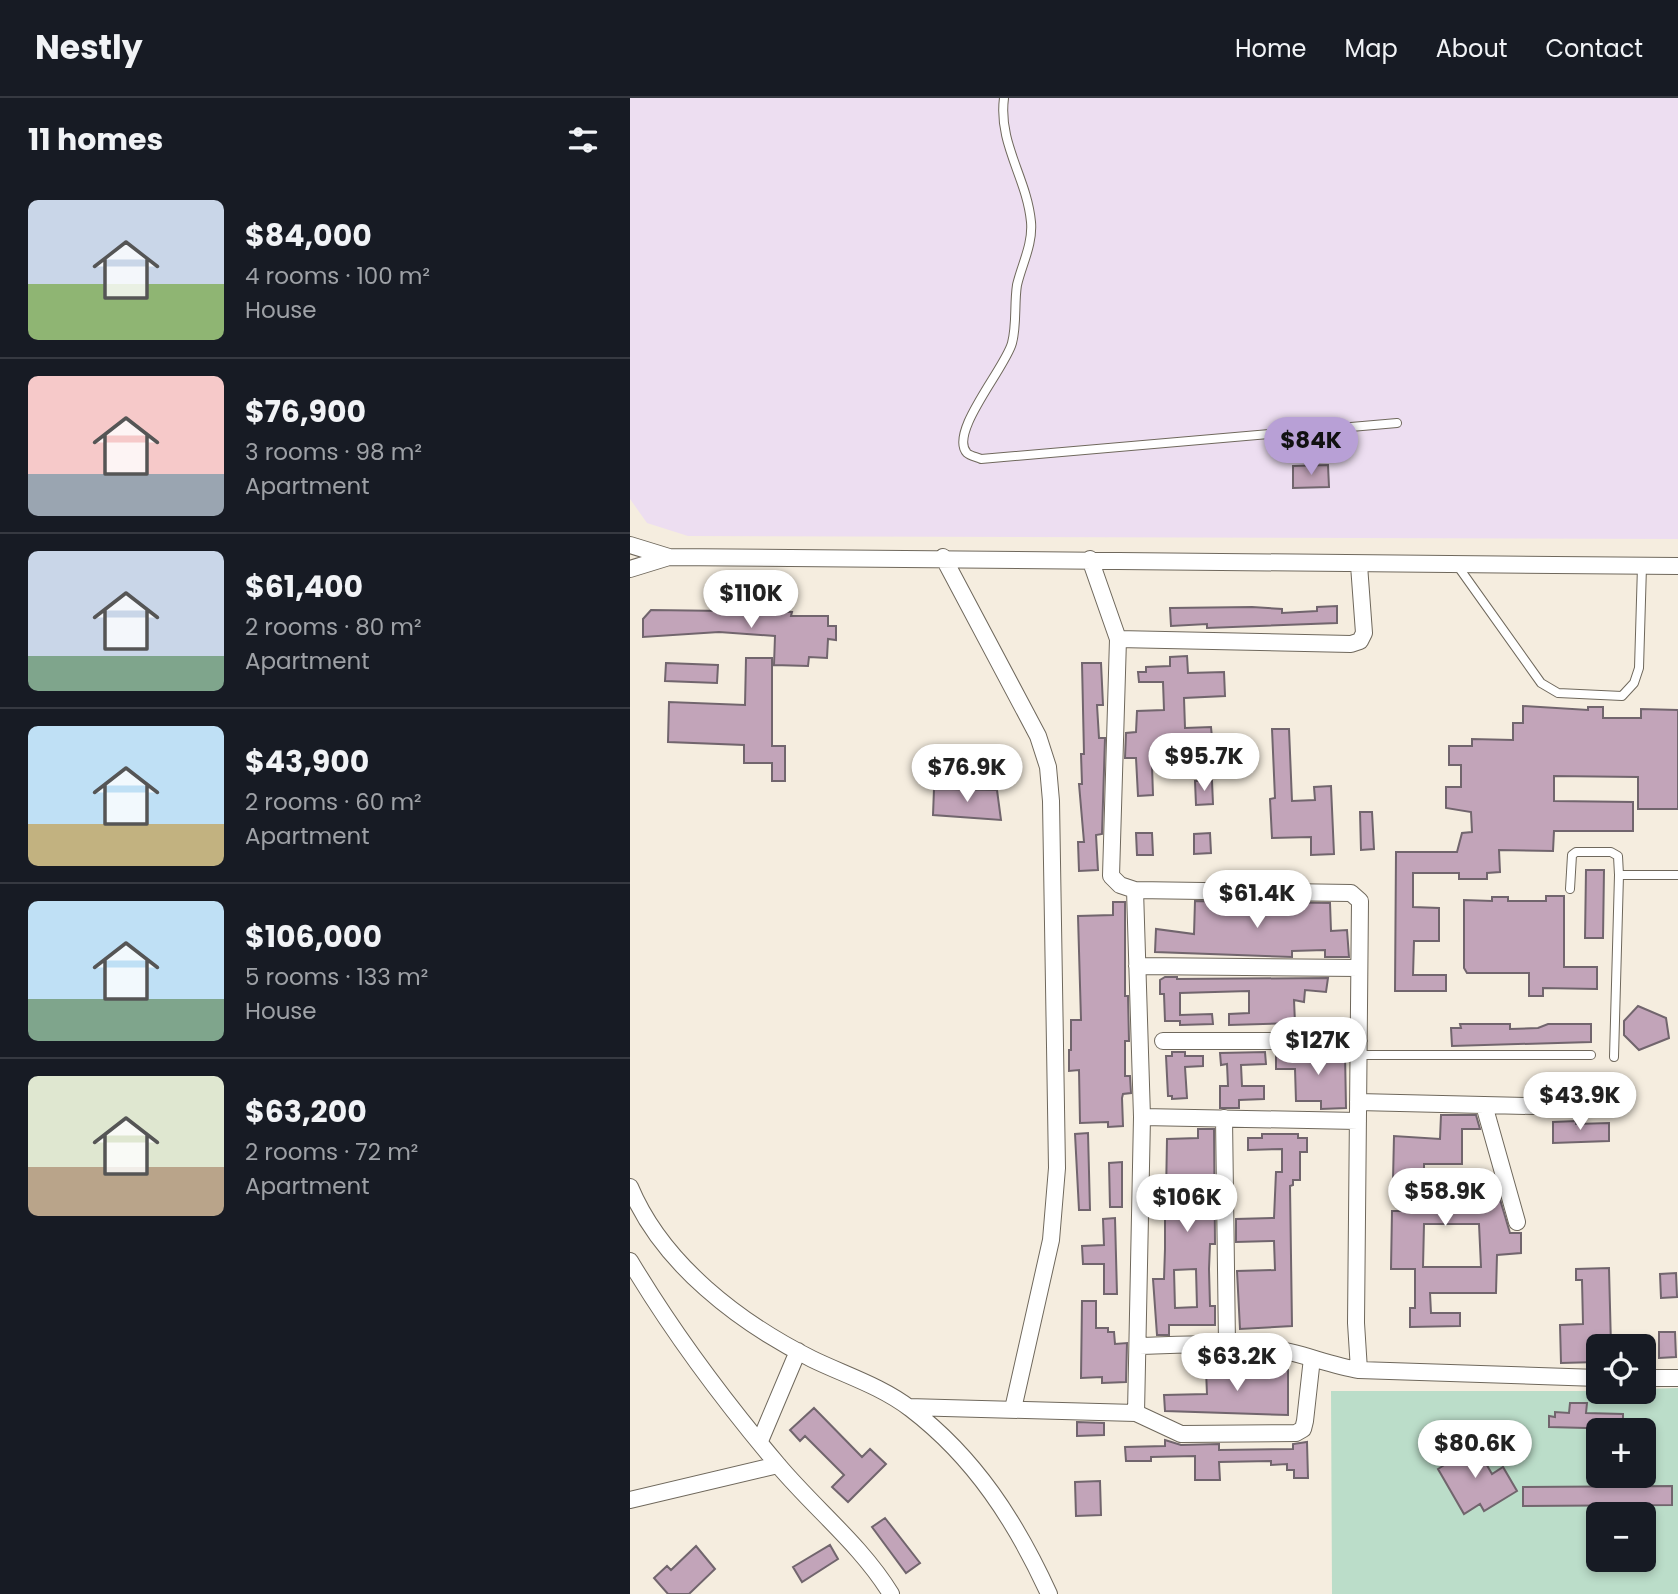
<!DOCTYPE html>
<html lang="en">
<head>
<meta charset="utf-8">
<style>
  :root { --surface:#171b24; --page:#20242c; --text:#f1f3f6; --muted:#9ea1a6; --line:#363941; --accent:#b8a0d6 }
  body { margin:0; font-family:Poppins,sans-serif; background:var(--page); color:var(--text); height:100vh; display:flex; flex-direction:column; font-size:26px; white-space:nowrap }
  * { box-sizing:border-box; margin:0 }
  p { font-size:23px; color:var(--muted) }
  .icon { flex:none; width:38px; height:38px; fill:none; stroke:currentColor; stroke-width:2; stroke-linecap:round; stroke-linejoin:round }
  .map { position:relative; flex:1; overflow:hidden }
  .side { display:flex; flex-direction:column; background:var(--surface); width:630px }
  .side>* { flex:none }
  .tools { position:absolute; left:956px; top:1236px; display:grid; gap:14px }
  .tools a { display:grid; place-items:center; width:70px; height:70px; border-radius:10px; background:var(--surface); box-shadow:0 4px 10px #0003; font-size:35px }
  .price { position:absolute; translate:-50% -60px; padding:0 16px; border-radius:24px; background:#fff; color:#222; font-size:23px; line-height:46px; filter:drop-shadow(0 2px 4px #0008) }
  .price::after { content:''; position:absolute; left:50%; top:42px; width:21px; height:16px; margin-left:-10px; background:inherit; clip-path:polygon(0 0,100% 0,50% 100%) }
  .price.selected { background:var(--accent); color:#111 }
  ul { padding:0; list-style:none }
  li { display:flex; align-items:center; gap:21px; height:175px; padding:0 28px }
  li+li { border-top:2px solid var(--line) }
  li span { display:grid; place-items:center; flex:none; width:196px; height:140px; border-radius:10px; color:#555 }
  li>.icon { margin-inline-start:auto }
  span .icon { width:84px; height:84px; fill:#fffc; stroke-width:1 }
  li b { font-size:30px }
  h2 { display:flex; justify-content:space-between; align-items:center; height:84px; padding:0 28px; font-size:30px }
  header { display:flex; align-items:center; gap:42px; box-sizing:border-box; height:98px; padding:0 35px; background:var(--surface); border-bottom:2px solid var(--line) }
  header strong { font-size:33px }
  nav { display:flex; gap:38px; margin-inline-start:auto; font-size:24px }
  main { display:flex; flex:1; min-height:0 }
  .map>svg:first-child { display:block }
  .industrial { fill:#eddef1 }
  .green { fill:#bbddc9; fill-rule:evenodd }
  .building { fill:#c2a4b9; stroke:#71656d; stroke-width:2; fill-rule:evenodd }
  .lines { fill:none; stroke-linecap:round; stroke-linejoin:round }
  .service-casing { stroke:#6f685c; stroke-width:10 }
  .minor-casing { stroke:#6f685c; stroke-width:18 }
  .service { stroke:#fff; stroke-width:8 }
  .minor { stroke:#fff; stroke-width:16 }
</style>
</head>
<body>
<header>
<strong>Nestly</strong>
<nav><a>Home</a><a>Map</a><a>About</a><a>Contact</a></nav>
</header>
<main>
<section class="side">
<h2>11 homes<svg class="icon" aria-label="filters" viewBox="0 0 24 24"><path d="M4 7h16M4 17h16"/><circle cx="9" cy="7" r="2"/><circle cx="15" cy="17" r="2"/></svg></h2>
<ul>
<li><span style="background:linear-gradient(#c9d6e8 60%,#8fb573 0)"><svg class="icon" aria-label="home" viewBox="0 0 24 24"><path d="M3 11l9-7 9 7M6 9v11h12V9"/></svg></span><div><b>$84,000</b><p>4 rooms · 100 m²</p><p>House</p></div></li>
<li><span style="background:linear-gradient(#f6c9c9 70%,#9aa5b1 0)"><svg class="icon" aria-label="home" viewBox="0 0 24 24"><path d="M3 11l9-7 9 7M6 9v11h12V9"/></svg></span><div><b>$76,900</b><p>3 rooms · 98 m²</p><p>Apartment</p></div></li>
<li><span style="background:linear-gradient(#c9d6e8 75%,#7fa58c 0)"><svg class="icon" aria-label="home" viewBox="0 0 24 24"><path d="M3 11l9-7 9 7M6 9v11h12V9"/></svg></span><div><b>$61,400</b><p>2 rooms · 80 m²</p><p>Apartment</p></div></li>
<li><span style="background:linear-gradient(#bfe0f5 70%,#c2b280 0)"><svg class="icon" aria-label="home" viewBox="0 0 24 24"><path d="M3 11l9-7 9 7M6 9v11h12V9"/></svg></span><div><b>$43,900</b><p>2 rooms · 60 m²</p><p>Apartment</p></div></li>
<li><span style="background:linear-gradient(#bfe0f5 70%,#7fa58c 0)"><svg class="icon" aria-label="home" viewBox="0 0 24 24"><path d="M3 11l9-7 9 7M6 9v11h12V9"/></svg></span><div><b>$106,000</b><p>5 rooms · 133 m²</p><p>House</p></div></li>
<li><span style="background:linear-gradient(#dfe7d0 65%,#b9a48a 0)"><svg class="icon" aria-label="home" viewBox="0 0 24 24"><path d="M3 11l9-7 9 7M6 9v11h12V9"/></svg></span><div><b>$63,200</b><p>2 rooms · 72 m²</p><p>Apartment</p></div></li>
</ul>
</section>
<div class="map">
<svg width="1048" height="1496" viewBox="0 0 1048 1496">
  <rect width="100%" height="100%" fill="#f5eddf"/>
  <path class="industrial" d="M0 0H1048V441L58 438 17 425 0 401Z"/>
  <path class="green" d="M1048 1290V1496H702L701 1293H1013V1291ZM968 1332H1013V1377H968ZM968 1416H1013V1461H968Z"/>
  <path class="building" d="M698 367 699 389 663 390V368Z
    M707 508V525L577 530V526L541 528 540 510 622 509 652 511V515L687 513V509Z
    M21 512 162 514 161 518H198V528H206V542L198 541 197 560 179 559 178 568 144 567 145 538 89 534 13 539V521Z
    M557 558 558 575 594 574 595 598 554 600 555 630 581 629 583 650 551 652 552 665 522 668 523 697 508 698 506 660H495L496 635 506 634 507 613 534 612 533 584H509L508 574H516V569L540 568V559Z
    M116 560H142V648H155V683H142V665H114V647L38 644 39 604 115 607Z
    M36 565 88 567 87 585 35 583Z
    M452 565H471L473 607H467L469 640H475L472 736 466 737 468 772 449 773 448 744H454L449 686H452L451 656H454Z
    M893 608 958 612V609H973V620H1011V611L1048 612V711H1008V679L924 678V703L1003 704V733H924L923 753 869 752 870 774 857 775V781H829V775H783V809L809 810V843H784L783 877H816V893H765L766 754H827L832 735 842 734 841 714 816 710V689H831V667H819V648H842V641L883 642V625H893Z
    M642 631H659L662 703 685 702 684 689 701 688 704 756 681 757V739L642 740 640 701 645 700Z
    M565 683H582L583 706 566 707Z
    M304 691 367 692 371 722 303 717Z
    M730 714H742L744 751 731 752Z
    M506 735H522L523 757H507Z
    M580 735 581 755 564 756V736Z
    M956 772H974L973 840H955Z
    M916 798H934V869H967V891L913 890V898H899V875H837L834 870V802L862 803V799H878V803H916Z
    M565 803 700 805 701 833 717 832 719 859H695V852L662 853V859L525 854 526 831 564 836Z
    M483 804H495V898H498L499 943H495V978H500L501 995 493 996 492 1000 493 1028 478 1029V1024L450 1025 449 972 439 973V952H441V922H451L448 818 483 817Z
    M535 879H547V881L698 880 696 894 675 892 674 904 664 902 665 925 599 927V916L619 915V893L550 895V917L582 916 583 926 550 927V923H535L534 896H530V882Z
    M1008 908 1036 920 1039 940 1009 952 994 937V923Z
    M830 926H880V931L908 930 918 926H961V944L822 948 821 930H831Z
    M542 954H555V958H573V968L555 969 557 1000 542 1001V998H538L536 958H542Z
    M635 954 636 966 611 967 612 988H634V1001L609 1002V1010H590V988H598L597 966 591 967 590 955Z
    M665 954H715L716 1010 691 1011V1003H666L665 971H646V957L665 956Z
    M811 1017H846L850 1031H832V1066H794V1105H863L864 1098H869L880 1135H891V1155L867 1157 866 1195H800L801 1215H830V1228L780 1229V1210H785V1171H761L762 1113H771V1082H763L764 1038 810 1041ZM794 1126H849L851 1169H793Z
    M946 1023V1026L979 1025V1043L923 1045V1024Z
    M568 1031H584L585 1146H580L579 1171 580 1208H585V1227H539V1237H527L523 1181H534L535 1151V1118L527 1119 526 1097H536L537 1041 568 1040ZM566 1171 567 1209 545 1210 544 1172Z
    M458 1035 460 1112H449L445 1036Z
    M632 1036H668V1040H677V1054H670V1082H663V1087L660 1088 662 1228 610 1231 607 1173 645 1172 644 1143 606 1144V1121L644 1120 646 1074H652V1051L618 1052V1040H632Z
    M492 1064V1109H480L479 1065Z
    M485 1120 487 1196H474V1166H453L452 1148 474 1147 473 1121Z
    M979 1170 981 1248H968V1264L931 1265 930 1227 953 1226 952 1182H946V1171Z
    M1046 1175 1047 1199 1031 1200 1030 1176Z
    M452 1203H466V1230H478V1234H484L485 1246 497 1245 496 1284 472 1285V1279L451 1280Z
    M1029 1234H1045L1046 1259 1029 1260Z
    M627 1268V1273L658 1272V1317L535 1313 534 1297 577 1296 576 1272Z
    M940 1305H957L956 1315 993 1316V1331L919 1329V1318L925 1319V1314L939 1315Z
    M184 1310 232 1359 240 1351 256 1366 218 1404 202 1389 214 1377 175 1338 170 1343 160 1332Z
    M447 1324 474 1325V1337L447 1338Z
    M535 1342 551 1347 589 1346V1352L663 1351V1346L677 1344 678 1380H664V1372H657V1366L641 1367V1363L589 1364 590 1382H565V1358L521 1359V1363H496L495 1349 535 1348Z
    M843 1343 862 1376 873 1369 887 1393 854 1413 850 1406 834 1416 808 1371 827 1359 824 1354Z
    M470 1383 471 1417 446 1418 445 1384Z
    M1042 1388V1407L893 1408V1389Z
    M255 1420 290 1465 276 1475 242 1429Z
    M200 1447 208 1461 172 1484 163 1469Z
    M66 1448 85 1471 59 1496H38L24 1480 37 1468 41 1472Z"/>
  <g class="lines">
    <defs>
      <path id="service" d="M374 0C368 46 397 80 401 124 403 146 392 166 387 187 384 206 387 226 382 245 376 269 318 335 337 355 340 358 347 359 351 361L767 325
        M827 467 911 585 928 595 992 598 1004 585 1009 570 1012 468
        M940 791 942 757 946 754H981L988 758 989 777H1048
        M728 957H961
        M984 959 989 777"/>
      <path id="minor" d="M0 447 39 459 1048 468
        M313 459 408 638 418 669 421 703 427 1070 421 1142 383 1311
        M460 461 488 541 721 546 730 543 734 535 729 467
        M0 471 39 459
        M488 541 481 778 490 787 505 792 721 795 730 803 726 1225 729 1272 968 1280
        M505 792 512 1019 506 1315
        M507 868 729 870
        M533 943H729
        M728 1004 944 1009
        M854 1007 887 1124
        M512 1019 728 1023
        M594 1020 597 1246
        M0 1089C32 1166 110 1225 182 1261 215 1277 251 1288 281 1311 345 1360 386 1424 419 1496
        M0 1163C43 1235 94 1303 148 1367 185 1411 231 1447 261 1496
        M509 1248C552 1247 596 1244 639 1250 670 1254 698 1267 729 1272
        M1013 1280H1048
        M278 1309 506 1315 551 1336 666 1335 673 1331 675 1323 682 1260
        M130 1343 168 1253
        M0 1402 148 1367"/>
    </defs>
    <use href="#service" class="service-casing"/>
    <use href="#minor" class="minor-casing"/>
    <use href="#service" class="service"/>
    <use href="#minor" class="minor"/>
  </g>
</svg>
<div class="tools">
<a><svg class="icon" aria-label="locate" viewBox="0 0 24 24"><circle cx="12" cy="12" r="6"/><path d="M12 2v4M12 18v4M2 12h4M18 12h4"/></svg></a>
<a>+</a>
<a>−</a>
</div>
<b class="price selected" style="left:681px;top:379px">$84K</b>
<b class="price" style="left:121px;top:532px">$110K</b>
<b class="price" style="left:574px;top:695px">$95.7K</b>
<b class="price" style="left:337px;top:706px">$76.9K</b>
<b class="price" style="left:627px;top:832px">$61.4K</b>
<b class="price" style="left:688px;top:979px">$127K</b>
<b class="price" style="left:950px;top:1034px">$43.9K</b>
<b class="price" style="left:815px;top:1130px">$58.9K</b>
<b class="price" style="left:557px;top:1136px">$106K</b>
<b class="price" style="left:607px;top:1295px">$63.2K</b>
<b class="price" style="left:845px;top:1382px">$80.6K</b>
</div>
</main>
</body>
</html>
